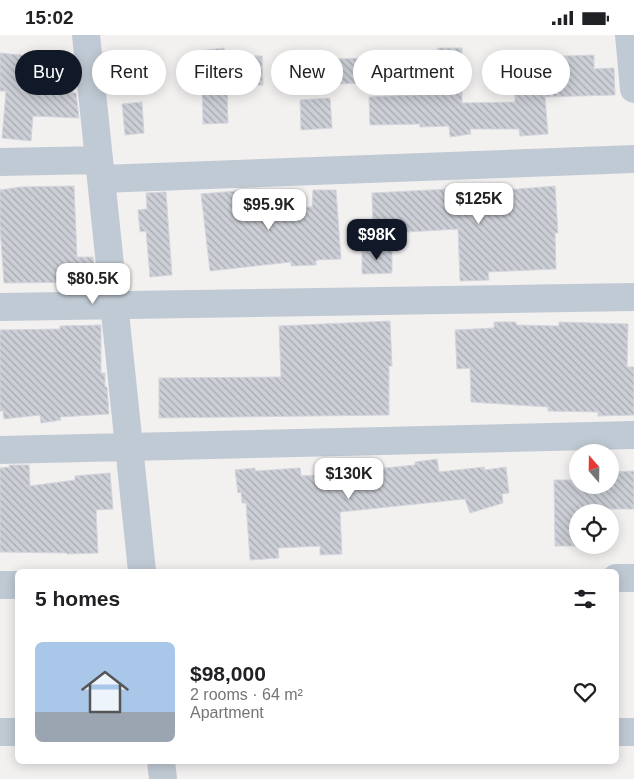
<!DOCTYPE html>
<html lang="en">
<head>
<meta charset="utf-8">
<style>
  :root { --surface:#fff; --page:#f2f2f2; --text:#202124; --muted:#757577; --accent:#111827 }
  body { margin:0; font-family:Helvetica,sans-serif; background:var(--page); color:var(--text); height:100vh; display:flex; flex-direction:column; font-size:19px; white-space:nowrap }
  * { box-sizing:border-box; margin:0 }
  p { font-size:16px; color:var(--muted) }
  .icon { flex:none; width:28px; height:28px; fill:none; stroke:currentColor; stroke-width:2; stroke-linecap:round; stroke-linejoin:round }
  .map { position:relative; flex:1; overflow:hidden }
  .side { position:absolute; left:15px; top:534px; width:604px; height:195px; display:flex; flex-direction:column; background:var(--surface); border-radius:8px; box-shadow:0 2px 12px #0003 }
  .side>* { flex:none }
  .banner { position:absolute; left:15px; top:15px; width:605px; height:45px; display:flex; gap:10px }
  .needle { width:32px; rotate:340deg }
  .tools { position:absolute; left:569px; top:409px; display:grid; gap:10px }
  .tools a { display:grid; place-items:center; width:50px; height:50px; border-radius:50%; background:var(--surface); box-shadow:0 2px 12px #0003; font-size:25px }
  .price { position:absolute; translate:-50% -42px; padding:0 11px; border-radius:10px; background:#fff; color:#222; font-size:16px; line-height:32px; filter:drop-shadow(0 1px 2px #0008) }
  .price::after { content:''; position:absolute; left:50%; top:30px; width:15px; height:11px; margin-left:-8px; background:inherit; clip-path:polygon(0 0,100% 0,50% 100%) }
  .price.on { background:var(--accent); color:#fff }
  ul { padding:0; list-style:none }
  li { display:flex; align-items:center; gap:15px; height:125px; padding:0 20px }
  li span { display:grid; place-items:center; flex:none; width:140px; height:100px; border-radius:8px; color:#555 }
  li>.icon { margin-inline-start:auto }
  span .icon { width:60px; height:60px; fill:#fffc; stroke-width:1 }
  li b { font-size:21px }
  h2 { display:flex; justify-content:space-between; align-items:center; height:60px; padding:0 20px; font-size:21px }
  .tag { padding:0 18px; border-radius:22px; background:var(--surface); box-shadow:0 2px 12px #0003; font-size:18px; line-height:45px }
  .tag.on { background:var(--accent); color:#fff }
  .status { display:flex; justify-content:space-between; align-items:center; height:35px; padding:0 25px; background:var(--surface); direction:ltr }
  .status svg { height:14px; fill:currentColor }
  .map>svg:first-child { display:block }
  .building { fill:url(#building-back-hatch); stroke:#d4d6dd }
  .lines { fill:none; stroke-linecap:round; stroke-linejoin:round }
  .street { stroke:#c0cad4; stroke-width:28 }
</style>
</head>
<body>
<div class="status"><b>15:02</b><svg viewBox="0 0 49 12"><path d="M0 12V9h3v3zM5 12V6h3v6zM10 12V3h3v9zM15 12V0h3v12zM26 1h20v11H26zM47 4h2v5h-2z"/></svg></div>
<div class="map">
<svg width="634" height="744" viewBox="0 0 634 744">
  <defs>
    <pattern id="building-back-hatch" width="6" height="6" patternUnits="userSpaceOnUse" patternTransform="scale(1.25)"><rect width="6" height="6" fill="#cccfd6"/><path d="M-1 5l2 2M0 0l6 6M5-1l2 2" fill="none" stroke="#a7abb1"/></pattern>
  </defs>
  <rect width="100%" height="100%" fill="#f3f0f0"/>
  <path class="building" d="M224 13 225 21H262L263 50 227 51 228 88 203 89 202 42 194 43 191 17Z
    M438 13H462V68L515 67 514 19 537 18V22L594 20V34L614 33 615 60 545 62 548 99 520 101 519 94H470L471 99 450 102 449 91 420 92V89L370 90 369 62 437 59Z
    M0 18 73 25 74 38 72 58H76L79 83 33 81 31 106 2 103 6 56H0Z
    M365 23V48L336 49 335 24Z
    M156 31 158 53 138 55 136 33Z
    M330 63 332 93 301 95 300 65Z
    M142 67 144 98 125 100 122 69Z
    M74 151 77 222H93L96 247 4 248 0 192V155L20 152Z
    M555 151 558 198H555L556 234 488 237 489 245 460 246 458 194 373 199 372 158 469 153V158Z
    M260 154 261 174 312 172 313 155H336L341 224 316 225V230L291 231V227L210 236 201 159Z
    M166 157 172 240 150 242 146 196 140 197 138 175 147 174 146 158Z
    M392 213V238L362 239V214Z
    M390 286 392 331H389V380L159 383V343L281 342 279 291Z
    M494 287H516V290L559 291V287L628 289 627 332H634V380L598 381V377L548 376V372L471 367 470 333 457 334 455 295 494 293Z
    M101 290V338H105V352H107L109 379 60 382 61 385 41 388 40 380 4 384 3 376H0V295L60 294V291Z
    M437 424 439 437 484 432 485 435 506 432 509 458 502 459 503 468 470 478 465 464 340 477 342 519 320 520V511L278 513 279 523 250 525 246 468H242L241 457 238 458 235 435 255 433V436L300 433 301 441 345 439V437L415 430V427Z
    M9 430H29L30 451 75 445V441L110 438 113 474 96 475 98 518 67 519V518L0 517V433L10 432Z
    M634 436V474H583V478H578V510L584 511H555L554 445H578V450H610V437Z"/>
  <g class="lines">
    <path class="street" d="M86 0 142 536
      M629 0 634 54
      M0 127 99 125
      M101 144 634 124
      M0 272 634 262
      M0 415 634 400
      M616 543H634
      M0 550H18
      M0 697H18
      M616 697H634
      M161 726 163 744"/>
  </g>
</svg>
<div class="tools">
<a><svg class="needle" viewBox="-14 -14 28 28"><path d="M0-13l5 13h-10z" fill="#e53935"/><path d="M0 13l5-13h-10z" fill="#757577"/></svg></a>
<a><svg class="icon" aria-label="locate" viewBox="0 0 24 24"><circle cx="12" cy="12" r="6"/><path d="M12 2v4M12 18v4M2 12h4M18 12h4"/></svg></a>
</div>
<b class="price" style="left:479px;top:190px">$125K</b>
<b class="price" style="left:269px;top:196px">$95.9K</b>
<b class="price on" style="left:377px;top:226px">$98K</b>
<b class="price" style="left:93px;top:270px">$80.5K</b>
<b class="price" style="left:349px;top:465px">$130K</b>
<div class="banner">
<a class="tag on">Buy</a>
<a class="tag">Rent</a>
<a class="tag">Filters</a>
<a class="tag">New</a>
<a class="tag">Apartment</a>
<a class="tag">House</a>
</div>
<section class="side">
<h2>5 homes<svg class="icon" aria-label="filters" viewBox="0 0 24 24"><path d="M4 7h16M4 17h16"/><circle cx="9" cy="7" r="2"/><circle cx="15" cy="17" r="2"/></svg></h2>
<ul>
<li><span style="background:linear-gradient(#a9c7e8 70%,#9aa5b1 0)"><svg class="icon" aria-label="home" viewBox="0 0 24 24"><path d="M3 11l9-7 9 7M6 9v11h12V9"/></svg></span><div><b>$98,000</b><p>2 rooms · 64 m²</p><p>Apartment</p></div><svg class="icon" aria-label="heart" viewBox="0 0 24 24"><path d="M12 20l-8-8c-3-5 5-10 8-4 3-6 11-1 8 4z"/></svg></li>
</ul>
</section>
</div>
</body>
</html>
